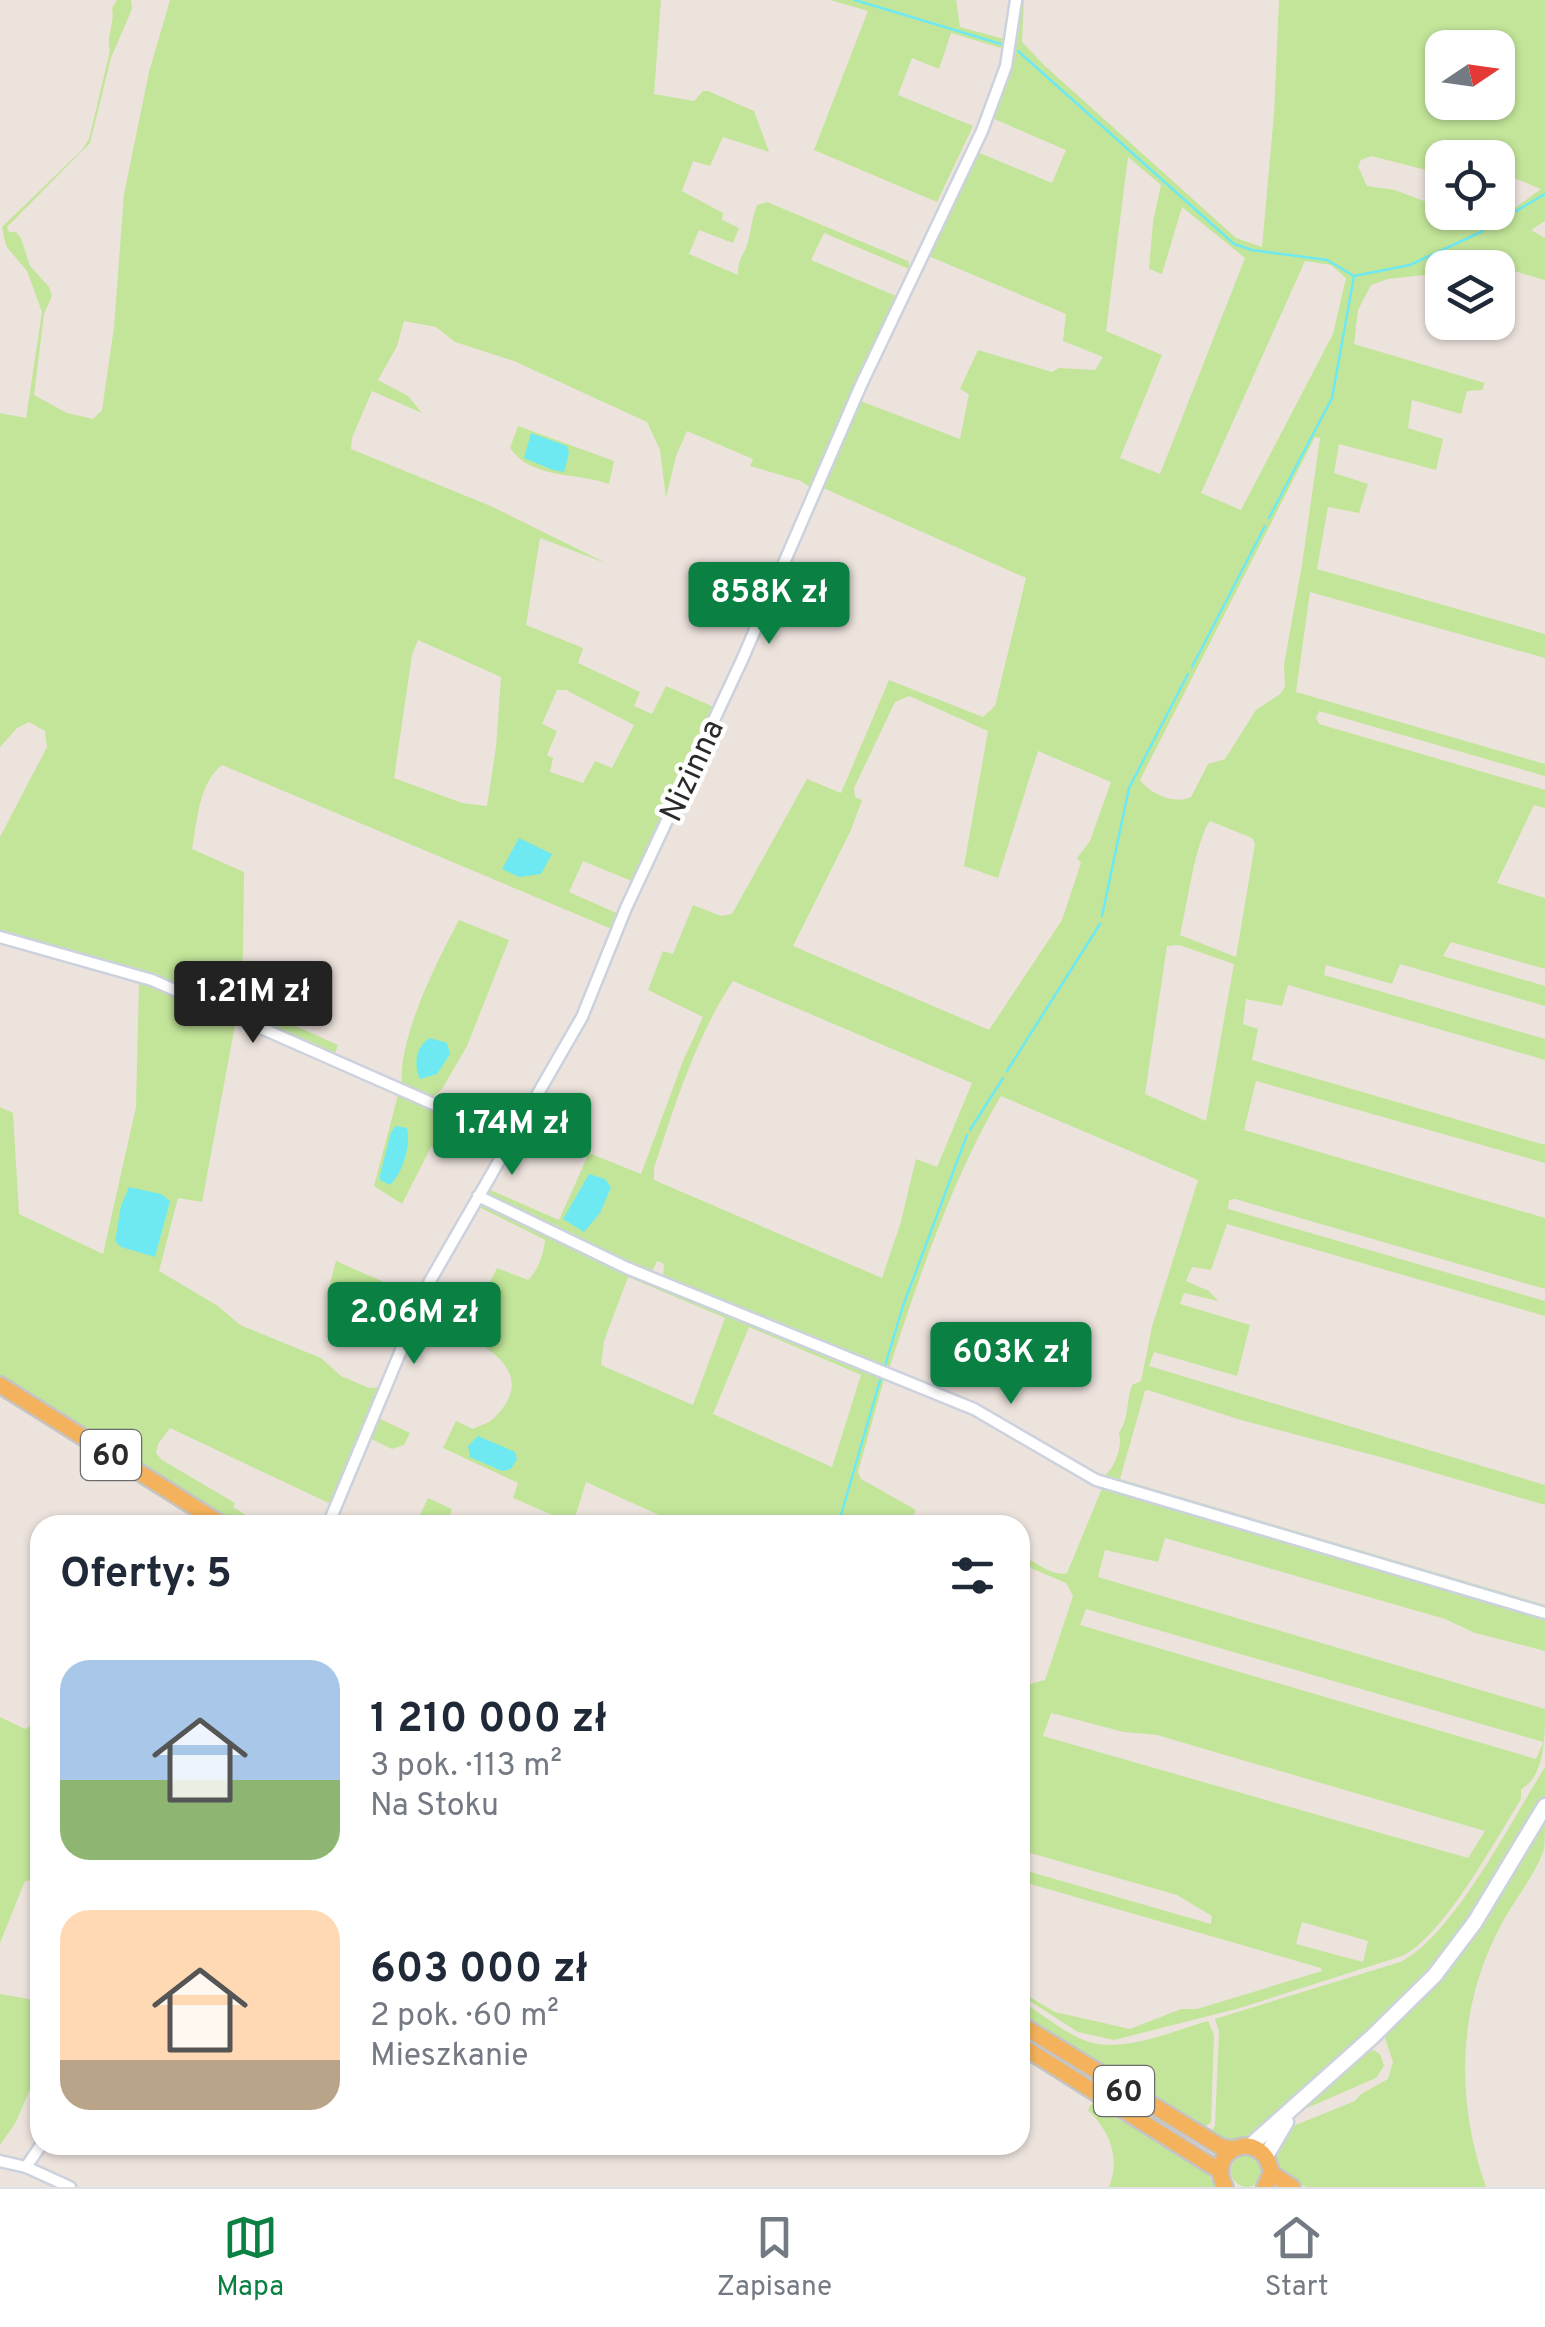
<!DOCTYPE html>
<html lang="pl">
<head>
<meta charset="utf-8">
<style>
  :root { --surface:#fff; --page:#f6f6f7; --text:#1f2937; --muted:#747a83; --line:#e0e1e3; --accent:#0b8043 }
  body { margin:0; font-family:Overpass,sans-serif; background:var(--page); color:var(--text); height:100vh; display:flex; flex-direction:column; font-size:38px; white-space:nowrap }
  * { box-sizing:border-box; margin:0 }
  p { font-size:32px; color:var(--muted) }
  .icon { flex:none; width:55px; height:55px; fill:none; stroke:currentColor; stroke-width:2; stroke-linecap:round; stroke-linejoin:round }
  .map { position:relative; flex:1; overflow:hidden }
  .panel { position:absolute; left:30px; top:1515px; width:1000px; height:640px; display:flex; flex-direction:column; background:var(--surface); border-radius:30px; box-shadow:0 2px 8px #0004 }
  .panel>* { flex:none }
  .needle { width:65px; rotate:77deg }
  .fabs { position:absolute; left:1425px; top:30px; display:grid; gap:20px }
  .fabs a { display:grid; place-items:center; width:90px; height:90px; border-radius:20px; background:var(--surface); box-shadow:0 2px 8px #0004; font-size:50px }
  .price { position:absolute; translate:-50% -85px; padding:0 22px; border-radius:10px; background:var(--accent); color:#fff; font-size:32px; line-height:65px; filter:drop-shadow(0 2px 5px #0008) }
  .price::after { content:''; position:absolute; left:50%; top:60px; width:30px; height:22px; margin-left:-15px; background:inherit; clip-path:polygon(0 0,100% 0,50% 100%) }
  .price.on { background:#222; color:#fff }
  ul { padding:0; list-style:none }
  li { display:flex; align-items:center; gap:30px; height:250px; padding:0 30px }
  li span { display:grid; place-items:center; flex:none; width:280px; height:200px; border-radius:30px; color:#555 }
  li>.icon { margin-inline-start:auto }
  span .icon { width:120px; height:120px; fill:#fffc; stroke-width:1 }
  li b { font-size:42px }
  h2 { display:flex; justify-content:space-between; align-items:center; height:120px; padding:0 30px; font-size:42px }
  .menu { display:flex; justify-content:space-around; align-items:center; height:140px; border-top:2px solid var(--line); background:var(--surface); font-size:28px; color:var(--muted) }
  .menu a { display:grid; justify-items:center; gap:5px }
  .menu .on { color:var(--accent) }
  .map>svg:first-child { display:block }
  .green { fill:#c2e599; fill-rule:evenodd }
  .water { fill:#6ee9f2 }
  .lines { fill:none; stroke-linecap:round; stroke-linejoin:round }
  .stream { stroke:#6ee9f2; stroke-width:2.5 }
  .minor-casing { stroke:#ccd2dd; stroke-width:15 }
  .secondary-casing { stroke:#ccd2dd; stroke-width:19 }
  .primary-casing { stroke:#c4c4c4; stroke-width:20 }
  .minor { stroke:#fff; stroke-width:10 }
  .secondary { stroke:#fff; stroke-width:14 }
  .primary { stroke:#f4b25c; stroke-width:15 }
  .labels { text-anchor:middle; stroke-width:9; stroke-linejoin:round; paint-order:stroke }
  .shield { fill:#fff; stroke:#6b6b6b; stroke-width:2.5 }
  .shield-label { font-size:30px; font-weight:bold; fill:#2b2b2b }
  .street-label { font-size:32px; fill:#2b2b2b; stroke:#fff }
</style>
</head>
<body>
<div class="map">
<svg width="1545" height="2187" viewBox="0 0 1545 2187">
  <rect width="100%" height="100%" fill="#ede3dd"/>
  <path class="green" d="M117 0H131L132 9 111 58 90 143 7 227 9 232H16L21 238 30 266 49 287 52 296 44 314 34 395 67 413 93 419 102 410 114 327 124 194 149 72 170 0H661L654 94 694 101 703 91H708L754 111 769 152 723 137 710 166 693 161 682 191 723 213 722 220 739 228 733 243 699 230 689 254 738 275C738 262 740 260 745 250 751 237 751 219 757 205L767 202 908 261 910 267 909 269 824 233 811 260 896 296 811 488 801 481 750 466 753 459 687 431 676 456 666 498 660 450 647 422 514 361 455 342 436 327 404 321 397 346 378 380 408 396 422 413 372 391 352 438 351 449 493 507 608 564 540 538 526 625 583 648 578 663 640 692 634 706 652 714 666 686 716 708 634 882 583 861 569 892 621 915 614 930 222 765C199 782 197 822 192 849L244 872 243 955 237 1000 338 1045 334 1056 153 977 0 933V837L47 747 45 731 29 722 17 728 0 747V413L26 418 42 312 27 271 6 246 2 227 82 150 89 139 110 51C106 35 115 24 112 8ZM418 640 501 677 496 747 487 806 462 803 394 778 412 655ZM557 690H566L634 725 612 768 595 761 583 783 550 772 553 758 547 755 557 731 542 724Z
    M830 0H956L960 27 1008 40 1004 49 951 33 939 69 912 58 898 95 973 126 937 202 814 150 868 11Z
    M1019 0H1024L1022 42 1044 65 1236 238 1262 247 1274 114 1279 0H1545V221L1531 230 1545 238V280L1476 260 1462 267 1442 268V273L1388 279 1371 285 1358 310 1354 344 1485 383 1482 390 1467 391 1461 414 1412 400 1408 428 1443 439 1436 470 1339 444 1334 473 1368 484 1359 513 1328 507 1317 569 1545 634V658L1310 592 1296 692 1545 764V776L1319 711 1316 718 1319 724 1545 790V808L1534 805 1497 883 1545 898V969L1451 942 1443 956 1545 986V1006L1400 964 1392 984 1326 965 1324 975 1545 1039V1060L1288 985 1282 1006 1246 999 1243 1024 1258 1029 1252 1060 1545 1145V1163L1256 1081 1244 1130 1545 1218V1289L1235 1199 1229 1200 1228 1209 1545 1301V1316L1227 1224 1211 1270 1192 1267 1186 1281 1209 1291 1218 1301 1184 1293 1180 1304 1250 1325 1237 1376 1154 1352 1149 1366 1545 1485V1505L1384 1458 1241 1420 1148 1390 1145 1391 1120 1479 1545 1605V1611L1100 1479C1114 1471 1123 1448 1119 1433 1129 1418 1126 1403 1132 1385L1141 1381 1152 1327 1198 1180 1001 1096C953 1176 917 1283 888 1372L663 1278 664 1264 657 1261 652 1272 647 1273 487 1196 488 1189 559 1220 589 1153 641 1174 683 1061 703 1017 648 990 663 951 673 954 693 905 721 916 732 914 807 779 841 793 889 680 983 717 995 706 1026 578 821 487 858 400 960 439 969 394 960 389 978 350 1052 372 1059 368 1095 370 1103 357 1063 341 1066 314 926 255 977 152 1052 183 1066 150 992 118 1013 54ZM1442 48H1498V102H1442ZM1371 156 1442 174V158H1498V171L1541 189C1527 199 1501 221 1483 221 1469 221 1457 213 1442 212V208L1395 190 1367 186 1358 166 1361 160ZM1128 157 1161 185 1153 222 1149 269 1162 274 1182 207 1245 258 1160 474 1120 458 1162 355 1106 331ZM1305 261 1331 265 1346 278 1333 334 1241 510 1201 493ZM1315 437 1320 438 1302 565 1284 665 1285 687 1280 694 1256 710 1225 759 1208 764 1191 797C1175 805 1150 794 1140 780ZM909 696 988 731 964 866 998 878 1038 751 1111 782 1090 841 1077 858 1081 863 1062 920 989 1030 793 946 851 830 862 800 855 797 854 788 895 702ZM1210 821 1252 838 1255 844 1236 957 1180 935C1186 910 1196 838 1210 821ZM1179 945 1234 964 1206 1121 1145 1094 1167 946ZM733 981 972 1083 937 1167 916 1159 900 1225 882 1278 654 1180V1168C675 1104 696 1037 733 981Z
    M518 426 614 461 609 484C577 472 532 480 510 448Z
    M459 920 509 940 467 1046 442 1089 430 1099 402 1086C397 1040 437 961 459 920Z
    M139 980 236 1020 202 1202 178 1198 159 1271 218 1306 240 1325 321 1358 341 1376 369 1388 380 1387 333 1505 170 1428 158 1444 156 1453 162 1460 235 1503 233 1507 262 1525H236L0 1377V1107L13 1113 19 1214 103 1254 136 1107Z
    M399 1091 462 1119 445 1153 431 1147 402 1204 374 1186Z
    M487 1204 885 1376 858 1472 861 1479 916 1510 908 1525H681L586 1482 573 1524 513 1498 518 1483 443 1448 456 1421 473 1429C480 1425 488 1424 494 1418 550 1363 459 1333 420 1315L432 1287 477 1308 497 1268 528 1280C538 1271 544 1253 545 1240L477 1206ZM628 1277 725 1318 693 1405 601 1365 604 1341ZM749 1327 861 1375 832 1467 713 1414Z
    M336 1261 418 1297 406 1325 327 1294Z
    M378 1418 410 1433 404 1445 392 1449 369 1438Z
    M1103 1486 1545 1617V1651L1475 1633 1445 1619 1165 1538 1158 1562 1105 1550 1098 1577 1545 1709C1545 1736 1545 1777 1521 1789V1799C1496 1839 1443 1937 1402 1956L1240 2008 1114 2040 1078 2032 1020 1995V1991L1055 2012 1130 2029 1181 2009H1197L1322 1971 1321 1968 1020 1881V1869L1211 1924 1212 1916 1177 1895 1020 1850V1682L1030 1684 1045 1680 1073 1596 1066 1583 1033 1569 1020 1559V1555C1036 1561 1051 1577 1067 1573ZM1086 1609 1543 1742V1743L1536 1759 1080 1625ZM1051 1713 1124 1732 1157 1735 1485 1831 1468 1858 1043 1736ZM1302 1922 1368 1941 1363 1962 1296 1944Z
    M428 1498 452 1509 446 1525H415Z
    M0 1717 25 1729 40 1720V1888L37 1880 25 1881 0 1943Z
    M1545 1767V1796L1465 1928 1428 1976 1251 2139 1228 2142 1210 2135 1215 2125 1219 2032 1215 2019 1400 1962C1452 1938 1513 1818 1545 1767Z
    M1545 1818C1545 1827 1545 1840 1544 1849 1537 1872 1514 1901 1502 1923 1457 2006 1455 2099 1486 2187H1307C1287 2181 1276 2171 1273 2151L1288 2128 1355 2101 1361 2094 1388 2079 1393 2062 1385 2038 1390 2027 1460 1955Z
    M0 1994 40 2001V2066L16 2122 0 2145Z
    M1020 2000C1041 2013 1063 2032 1086 2041 1123 2054 1172 2031 1208 2021L1214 2035 1211 2122 1203 2129 1020 2017Z
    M1373 2050 1380 2054 1384 2066 1376 2078 1300 2111 1360 2055Z
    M1091 2104 1199 2164 1207 2171 1215 2187H1109C1121 2157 1109 2131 1088 2110Z
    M1231 2171a16 16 0 1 1 32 0a16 16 0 1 1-32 0Z"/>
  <path class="water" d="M531 433 567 446 569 453 564 472 553 470 524 458Z
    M519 838 552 854 541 874 519 877 502 869Z
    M430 1038 447 1043 450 1054 437 1074 420 1079C413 1065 416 1045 430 1038Z
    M396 1126 407 1128C411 1145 403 1173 390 1185L380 1180V1175L391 1132Z
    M589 1174 605 1179 611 1187 600 1213 584 1232 563 1219Z
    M129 1187 161 1194 170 1201 155 1257 121 1247 115 1241 121 1206Z
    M478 1436 515 1452 517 1459 511 1469 502 1471 470 1457 468 1446Z"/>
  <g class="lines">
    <path class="stream" d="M855 0 1001 44
      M1018 51 1234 244 1252 250 1327 260 1354 276
      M1506 217 1545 194
      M1269 518 1332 398 1354 276 1410 265 1483 231
      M1192 667 1265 526
      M1102 916 1129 788 1188 674
      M1007 1071 1100 924
      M970 1130 1003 1078
      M884 1369 903 1306 967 1135
      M839 1522 881 1377"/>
    <defs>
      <path id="minor" d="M0 937 152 980 513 1139
        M478 1196 627 1268 974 1409 1096 1480 1545 1613
        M328 1525 430 1281 582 1017 626 908 742 660 861 385 982 131 1006 66 1016 0
        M0 2161 26 2167 70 2187
        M26 2167 41 2145"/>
      <path id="secondary" d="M1250 2146 1372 2037 1435 1975 1475 1922 1545 1806
        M1266 2156 1286 2122"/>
      <path id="primary" d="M0 1385 223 1525
        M1020 2024 1221 2147 1233 2149
        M1020 2045 1220 2171
        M1271 2173 1292 2187
        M1225 2187C1204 2146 1265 2127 1271 2173L1265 2187"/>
    </defs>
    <use href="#minor" class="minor-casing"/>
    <use href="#secondary" class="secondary-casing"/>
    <use href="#primary" class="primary-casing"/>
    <use href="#minor" class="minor"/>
    <use href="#secondary" class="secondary"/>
    <use href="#primary" class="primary"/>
  </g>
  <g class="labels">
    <g class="shield">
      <rect x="81" y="1430" width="60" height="50" rx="8"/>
      <rect x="1094" y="2066" width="60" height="50" rx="8"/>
    </g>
    <g class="shield-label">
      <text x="111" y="1465">60</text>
      <text x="1124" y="2101">60</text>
    </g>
    <g class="street-label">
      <text transform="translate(691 770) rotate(-65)" y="11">Nizinna</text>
    </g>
  </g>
</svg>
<div class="fabs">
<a><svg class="needle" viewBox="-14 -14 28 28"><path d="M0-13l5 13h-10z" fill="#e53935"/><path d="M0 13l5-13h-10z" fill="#747a83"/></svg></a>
<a><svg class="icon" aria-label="locate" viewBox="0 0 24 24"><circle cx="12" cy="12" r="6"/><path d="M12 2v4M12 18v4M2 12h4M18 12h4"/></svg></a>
<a><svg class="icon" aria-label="layers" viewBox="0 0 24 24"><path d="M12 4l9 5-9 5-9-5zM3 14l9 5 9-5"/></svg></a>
</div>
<b class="price" style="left:769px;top:647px">858K zł</b>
<b class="price on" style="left:253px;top:1046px">1.21M zł</b>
<b class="price" style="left:512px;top:1178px">1.74M zł</b>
<b class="price" style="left:414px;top:1367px">2.06M zł</b>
<b class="price" style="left:1011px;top:1407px">603K zł</b>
<section class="panel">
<h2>Oferty: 5<svg class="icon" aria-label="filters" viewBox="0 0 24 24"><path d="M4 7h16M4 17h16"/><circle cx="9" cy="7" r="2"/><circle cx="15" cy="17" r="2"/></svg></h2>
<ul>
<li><span style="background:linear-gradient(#a9c7e8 60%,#8fb573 0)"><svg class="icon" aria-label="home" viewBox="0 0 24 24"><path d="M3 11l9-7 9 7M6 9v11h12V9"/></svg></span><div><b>1 210 000 zł</b><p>3 pok. · 113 m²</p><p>Na Stoku</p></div></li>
<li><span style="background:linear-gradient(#ffd9b3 75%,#b9a48a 0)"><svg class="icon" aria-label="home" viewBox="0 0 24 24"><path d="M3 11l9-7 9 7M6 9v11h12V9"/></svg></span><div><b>603 000 zł</b><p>2 pok. · 60 m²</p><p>Mieszkanie</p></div></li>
</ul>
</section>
</div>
<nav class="menu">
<a class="on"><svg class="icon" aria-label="map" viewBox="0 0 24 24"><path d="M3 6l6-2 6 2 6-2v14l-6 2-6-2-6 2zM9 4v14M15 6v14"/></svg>Mapa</a>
<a><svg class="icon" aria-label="saved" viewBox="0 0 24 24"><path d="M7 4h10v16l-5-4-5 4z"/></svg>Zapisane</a>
<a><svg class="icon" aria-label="home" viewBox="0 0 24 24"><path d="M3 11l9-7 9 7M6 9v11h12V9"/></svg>Start</a>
</nav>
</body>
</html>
